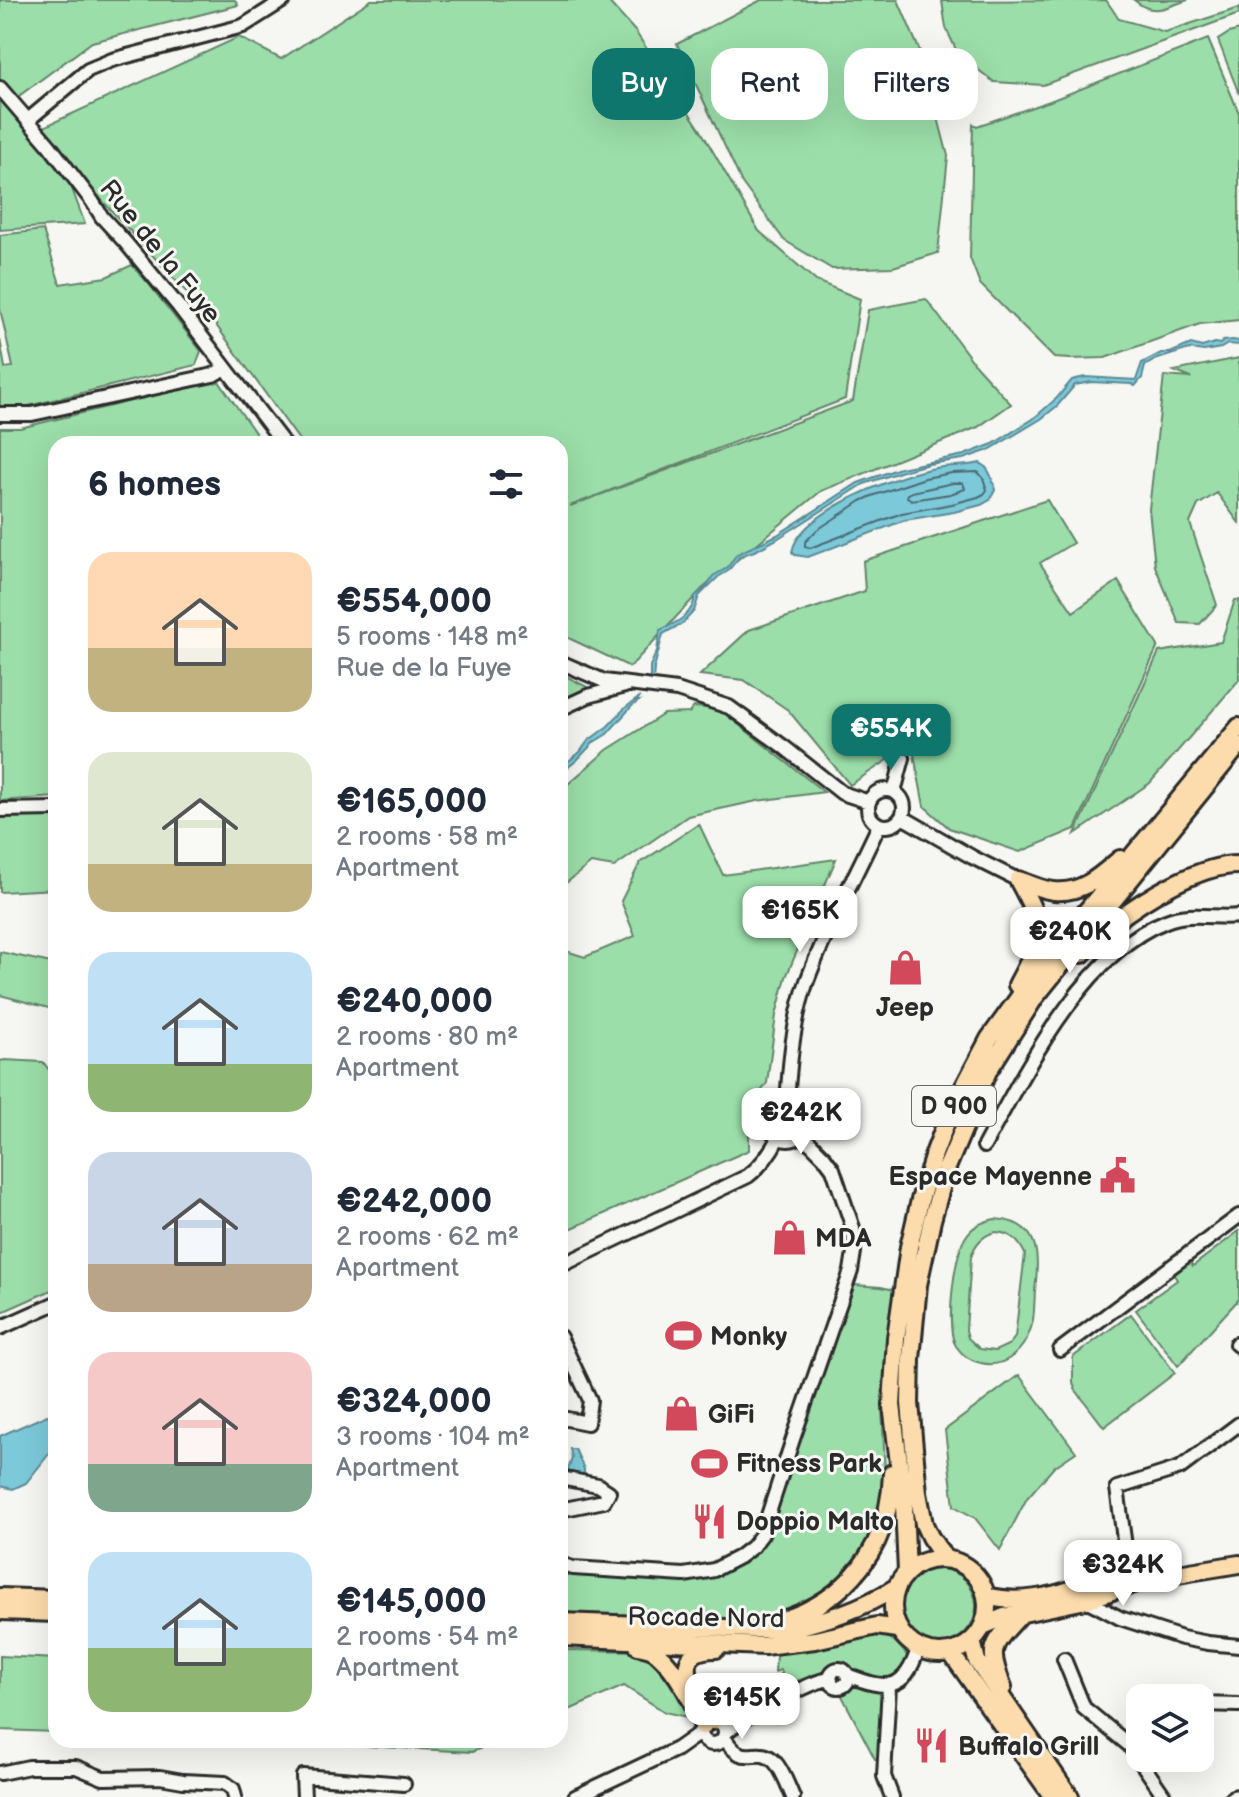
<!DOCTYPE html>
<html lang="en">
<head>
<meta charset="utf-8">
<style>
  :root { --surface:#fff; --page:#f2f2f3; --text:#1f2937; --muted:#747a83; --accent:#0f766e }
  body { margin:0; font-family:"Balsamiq Sans",sans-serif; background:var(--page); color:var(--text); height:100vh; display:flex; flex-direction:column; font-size:30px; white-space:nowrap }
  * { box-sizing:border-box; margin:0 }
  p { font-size:26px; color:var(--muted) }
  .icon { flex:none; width:44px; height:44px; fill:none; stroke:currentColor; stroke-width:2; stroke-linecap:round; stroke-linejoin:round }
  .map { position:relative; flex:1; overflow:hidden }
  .panel { position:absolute; left:48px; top:436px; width:520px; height:1312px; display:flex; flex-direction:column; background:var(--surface); border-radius:24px; box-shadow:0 8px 32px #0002 }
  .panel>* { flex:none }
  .guide { position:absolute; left:592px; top:48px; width:526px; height:72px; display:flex; gap:16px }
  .fabs { position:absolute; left:1126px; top:1684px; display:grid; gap:16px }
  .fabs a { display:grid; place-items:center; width:88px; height:88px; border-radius:16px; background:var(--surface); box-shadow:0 8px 32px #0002; font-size:40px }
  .price { position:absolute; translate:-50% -68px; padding:0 18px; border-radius:16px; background:#fff; color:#222; font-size:26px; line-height:52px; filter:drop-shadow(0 2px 4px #0008) }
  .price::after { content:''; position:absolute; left:50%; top:48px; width:24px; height:18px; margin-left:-12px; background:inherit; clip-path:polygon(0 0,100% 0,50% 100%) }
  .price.selected { background:var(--accent); color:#fff }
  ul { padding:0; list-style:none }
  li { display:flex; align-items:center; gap:24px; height:200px; padding:0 40px }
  li span { display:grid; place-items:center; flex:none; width:224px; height:160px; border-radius:24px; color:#555 }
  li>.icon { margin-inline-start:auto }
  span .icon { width:96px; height:96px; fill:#fffc; stroke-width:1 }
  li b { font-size:34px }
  h2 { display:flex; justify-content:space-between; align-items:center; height:96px; padding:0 40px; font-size:34px }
  .pill { padding:0 28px; border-radius:24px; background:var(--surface); box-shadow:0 8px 32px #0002; font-size:28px; line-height:72px }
  .pill.selected { background:var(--accent); color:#fff }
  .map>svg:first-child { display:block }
  .green { fill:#9bdea9; stroke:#63846a; stroke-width:2; fill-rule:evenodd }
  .water { fill:#7bc9da; stroke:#5b8a94; stroke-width:2 }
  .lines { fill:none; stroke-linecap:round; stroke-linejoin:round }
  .shore { stroke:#4b6a71; stroke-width:2 }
  .minor-casing { stroke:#2b2b2b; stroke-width:18 }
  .major-casing { stroke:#2b2b2b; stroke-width:22 }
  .minor { stroke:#f6f6f2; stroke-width:12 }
  .major { stroke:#fcdcac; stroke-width:16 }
  .labels { text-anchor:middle; stroke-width:6; stroke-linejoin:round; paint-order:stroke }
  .shield { fill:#f6f6f2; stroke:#686867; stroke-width:2 }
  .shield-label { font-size:24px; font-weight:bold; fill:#2b2b2b }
  .street-label { font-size:26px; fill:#2b2b2b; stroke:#f6f6f2 }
  .poi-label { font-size:26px; font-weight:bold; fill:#2b2b2b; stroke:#f6f6f2; text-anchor:start }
</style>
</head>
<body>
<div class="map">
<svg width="1239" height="1797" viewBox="0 0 1239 1797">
  <rect width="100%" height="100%" fill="#f6f6f2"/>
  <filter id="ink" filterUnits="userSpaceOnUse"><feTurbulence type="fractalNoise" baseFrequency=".0125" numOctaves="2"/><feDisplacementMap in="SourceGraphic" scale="16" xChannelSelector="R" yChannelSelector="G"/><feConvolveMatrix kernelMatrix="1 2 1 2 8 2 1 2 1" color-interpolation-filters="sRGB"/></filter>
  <g filter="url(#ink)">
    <path class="green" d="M0 0H235L238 5 92 42 12 101 0 85Z
      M371 0H607L635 31 700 129 759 231 816 281 860 299 845 399 570 506 853 401 868 310 926 299 977 367 1011 404 978 427 821 491 702 589 630 667 560 634V444H302L213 321 37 130 239 37 281 59Z
      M761 0H898L922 56 948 156 938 253 893 267 832 269 784 240 742 183 677 44Z
      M1106 0 1119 19 1165 32 1239 8V14L1043 85 994 82 958 54 946 28 942 1Z
      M1134 0H1188C1165 7 1154 17 1134 0Z
      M1239 30V94L1218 40 1229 33Z
      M1208 39 1239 113V320L1200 324 1105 358 1070 359 1054 358 980 284 970 258 973 124 977 126 1050 101Z
      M0 100 62 162 85 224 0 230Z
      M43 230 60 284 106 277 132 265 148 283 201 351 196 365 24 407H0V339L5 368 13 367 0 309V235Z
      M1239 358V523L1217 493 1198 505 1190 523 1217 605 1200 624 1179 623 1155 566 1149 509 1164 376 1191 378 1174 371Z
      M218 380 263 444H56V797L0 801V428H20Z
      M1047 500 1073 543 1040 563 1073 612 1118 581 1158 646 1075 829 1020 852 949 828 924 806 912 744 850 785 788 710 744 680 700 675 749 630 865 591 863 561Z
      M1235 600H1239V680L1150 783 1075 834 1159 652 1221 642Z
      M560 673 591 689 560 699Z
      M694 707 719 709 824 792 757 801 688 816 614 867 591 863 560 888V791L607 750 664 714 689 713Z
      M0 813 56 816V889L0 892Z
      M699 824 723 875 836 859 786 977 776 1015 767 1083 749 1109V1150L570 1229 560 1218V949L585 957 635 936 621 901 640 863Z
      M0 952 56 964V1010L0 995Z
      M5 1060 43 1062 56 1079V1288L0 1313V1061Z
      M995 1219C1041 1222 1039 1255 1035 1291 1034 1303 1035 1317 1031 1328 1024 1350 1006 1369 981 1363 971 1361 962 1355 956 1346 945 1329 954 1255 965 1238 972 1226 982 1222 995 1219ZM996 1232C1011 1233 1019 1241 1025 1254L1015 1337 1010 1344 995 1351 980 1349 968 1338 966 1330 971 1257C975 1243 983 1235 996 1232Z
      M1239 1231V1299L1178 1366 1136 1310 1177 1280 1172 1271 1188 1259 1193 1266Z
      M854 1285 881 1287 894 1290 886 1349 882 1406 885 1471 881 1503 869 1541 836 1581 808 1603 780 1613 737 1619 560 1613V1569L582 1574 692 1580 722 1571 754 1551 779 1496Z
      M1131 1314 1175 1373 1104 1427 1075 1389 1073 1382V1357Z
      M1019 1375 1076 1452 1054 1467 1027 1498 1000 1550 975 1518 954 1506 945 1430Z
      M902 1606a37 37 0 1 1 74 0a37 37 0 1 1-74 0Z
      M865 1633C889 1633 895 1640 909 1658L900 1675 886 1682 855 1675 845 1668 838 1666 781 1687 776 1679 782 1673 780 1670 775 1672 776 1654 803 1651Z
      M560 1650 648 1651 685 1694 691 1718 665 1712 624 1686 560 1714Z
      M0 1656 56 1659V1732L0 1730Z
      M853 1680 884 1690 881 1760 875 1759 841 1694 848 1691Z
      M257 1740H501L472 1752Z"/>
    <path class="water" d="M1233 340 1239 341V345L1228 344 1221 348 1204 351 1189 349 1155 360 1145 366 1142 378 1135 386 1131 384 1091 382 1075 385 1057 406 1041 419 989 450 963 459 929 464 906 470 864 484 777 539 757 550 740 556 728 571 718 577 699 596 694 611 683 623 663 634 654 668 653 681H650V666L657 651 660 630C677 623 693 615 695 596L706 587 713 576 727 568 737 554 777 535 858 483 900 468 964 455 993 444 1033 419 1057 398 1072 380 1085 377 1136 380 1142 363 1161 353H1170L1191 344 1202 347 1215 343 1220 344 1223 341Z
      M980 463C989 467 993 480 995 490L990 500 981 505 954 512 905 520 808 557 795 555 792 552C798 513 895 476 930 469 947 465 964 467 980 463Z
      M640 697 636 701H639L632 706 607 734 594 742 577 760 560 774V768L580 752 588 741 608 726 625 708Z
      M47 1415 56 1419V1445L26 1483 13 1489 0 1486V1436Z
      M570 1449H575L584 1469V1477L570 1476 568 1470 572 1458Z"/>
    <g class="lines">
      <path class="shore" d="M978 472 983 478 987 490 984 494 978 497 952 504 902 513 810 548 805 546V542L817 530 861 501 872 496 925 478 952 473Z
        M953 483H963L965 489 950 494 912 500 907 497 908 494 912 492Z"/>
      <defs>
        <path id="minor" d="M0 88 49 145 92 201 102 217 125 242 179 307 284 444
          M28 120 88 70 112 60 243 26 284 0
          M0 414H32L213 375 225 368
          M560 662 604 681 677 690 729 707 784 747 842 793 869 802
          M560 709 588 696 625 686
          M868 808a18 18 0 1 1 36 0a18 18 0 1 1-36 0Z
          M894 792 903 758
          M0 810 56 809
          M902 817 972 857 1018 880
          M769 1121a19 19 0 1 1 38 0a19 19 0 1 1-38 0Z
          M787 1102C790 1061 793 1020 807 981 827 927 855 877 879 825
          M984 1146C1024 1073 1084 952 1166 921 1190 911 1215 919 1239 916
          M560 1266 748 1176C762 1165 770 1154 778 1138
          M0 1328 56 1303
          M560 1337 590 1400 587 1423 562 1418 560 1419
          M1236 1344 1239 1346
          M1060 1350 1239 1216
          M560 1478 598 1485 609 1492 604 1501 560 1510
          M560 1564 573 1568 684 1575 714 1570 739 1557 752 1547 762 1534 793 1439 851 1271 854 1252 853 1228 833 1169 824 1157 802 1135
          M1128 1568 1117 1488 1180 1468 1239 1424
          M1086 1600 1120 1618 1182 1638 1208 1643 1239 1646
          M1064 1659 1084 1708 1129 1745
          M830 1678a9 9 0 1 1 18 0a9 9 0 1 1-18 0Z
          M847 1675C886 1690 904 1693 918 1649
          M889 1686 884 1776 892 1797
          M1200 1704 1239 1705
          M701 1732a12 12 0 1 1 24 0a12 12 0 1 1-24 0Z
          M725 1733C748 1714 772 1701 799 1690 810 1685 819 1680 831 1679
          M724 1737C744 1771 756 1744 774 1761 783 1770 788 1786 793 1797
          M1140 1737 1129 1745 1165 1797
          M0 1773 29 1767H76L103 1778 160 1777 183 1781 225 1783 233 1789 235 1797
          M304 1797 303 1776 404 1784
          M575 1797 677 1749 701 1732
          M1233 1797 1239 1796"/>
        <path id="major" d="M1018 880C1029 883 1042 890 1054 891 1082 894 1101 875 1120 859
          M1082 954C1092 944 1102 931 1113 923 1144 899 1200 864 1239 865
          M1017 985C1043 936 1045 929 1018 880
          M893 1606a47 47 0 1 1 94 0a47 47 0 1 1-94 0Z
          M945 1559 930 1537 924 1524 918 1493 910 1403 911 1359 918 1285 932 1220 946 1170 988 1071 1035 997 1239 745
          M907 1572 904 1505 892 1405 896 1338 909 1247 920 1200 934 1154 949 1115 989 1039 1046 960 1239 727
          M986 1596C1040 1610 1094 1581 1142 1562L1149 1565 1150 1573 1147 1579
          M0 1597 56 1599
          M0 1611 56 1613
          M780 1621C849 1600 890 1546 892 1473
          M560 1622 779 1630C820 1623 860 1610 895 1588
          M983 1626 1004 1617 1086 1600 1147 1579 1239 1564
          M560 1637 764 1646 815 1640 877 1626 897 1629
          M972 1641 977 1661 1070 1797
          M638 1646C645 1647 652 1648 657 1653 676 1669 694 1703 703 1726
          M951 1653 1053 1797
          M1003 1687C986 1646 993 1645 1021 1614
          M713 1721C698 1698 663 1649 716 1649"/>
      </defs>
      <use href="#minor" class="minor-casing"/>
      <use href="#major" class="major-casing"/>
      <use href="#minor" class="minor"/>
      <use href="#major" class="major"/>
    </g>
  </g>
  <defs>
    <symbol id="shop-bare" viewBox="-9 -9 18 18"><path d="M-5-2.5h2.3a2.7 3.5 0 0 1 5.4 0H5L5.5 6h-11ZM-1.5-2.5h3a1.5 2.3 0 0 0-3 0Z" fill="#d1495b" stroke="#f6f6f2" stroke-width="2.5" paint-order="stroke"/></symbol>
    <symbol id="civic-bare" viewBox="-9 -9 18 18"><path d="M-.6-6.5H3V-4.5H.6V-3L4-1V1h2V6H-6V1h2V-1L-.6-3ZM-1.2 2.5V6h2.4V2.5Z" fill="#d1495b" stroke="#f6f6f2" stroke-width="2.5" paint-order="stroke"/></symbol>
    <symbol id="stadium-bare" viewBox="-9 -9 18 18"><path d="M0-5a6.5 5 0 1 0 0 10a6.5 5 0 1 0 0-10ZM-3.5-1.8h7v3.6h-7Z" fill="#d1495b" stroke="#f6f6f2" stroke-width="2.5" paint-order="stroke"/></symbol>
    <symbol id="restaurant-bare" viewBox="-9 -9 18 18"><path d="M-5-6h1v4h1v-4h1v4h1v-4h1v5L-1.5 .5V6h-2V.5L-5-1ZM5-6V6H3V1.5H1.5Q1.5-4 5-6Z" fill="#d1495b" stroke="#f6f6f2" stroke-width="2.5" paint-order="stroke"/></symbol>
  </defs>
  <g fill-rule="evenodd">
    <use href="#shop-bare" x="880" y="942" width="51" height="51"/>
    <use href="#civic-bare" x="1092" y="1150" width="51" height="51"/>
    <use href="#shop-bare" x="764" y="1212" width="51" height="51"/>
    <use href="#stadium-bare" x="658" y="1310" width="51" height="51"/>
    <use href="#shop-bare" x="656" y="1388" width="51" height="51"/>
    <use href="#stadium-bare" x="684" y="1438" width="51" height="51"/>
    <use href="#restaurant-bare" x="684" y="1496" width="51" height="51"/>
    <use href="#restaurant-bare" x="906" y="1720" width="51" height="51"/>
  </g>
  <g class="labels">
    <rect class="shield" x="912" y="1086" width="84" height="40" rx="6"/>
    <g class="shield-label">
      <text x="954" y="1114">D 900</text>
    </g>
    <g class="street-label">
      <text transform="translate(161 251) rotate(51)" y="9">Rue de la Fuye</text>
      <text transform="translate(706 1617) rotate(1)" y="9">Rocade Nord</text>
    </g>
    <g class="poi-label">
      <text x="905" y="1016" text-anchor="middle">Jeep</text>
      <text x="1092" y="1185" text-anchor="end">Espace Mayenne</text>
      <text x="815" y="1247">MDA</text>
      <text x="710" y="1345">Monky</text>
      <text x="708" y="1423">GiFi</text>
      <text x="736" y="1472">Fitness Park</text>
      <text x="736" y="1530">Doppio Malto</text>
      <text x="958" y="1755">Buffalo Grill</text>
    </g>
  </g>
</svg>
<div class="fabs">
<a><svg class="icon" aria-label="layers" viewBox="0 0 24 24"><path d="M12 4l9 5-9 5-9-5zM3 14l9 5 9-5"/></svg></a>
</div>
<b class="price selected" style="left:891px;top:772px">€554K</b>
<b class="price" style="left:800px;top:954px">€165K</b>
<b class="price" style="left:1070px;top:975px">€240K</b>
<b class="price" style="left:801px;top:1156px">€242K</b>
<b class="price" style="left:1123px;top:1608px">€324K</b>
<b class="price" style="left:742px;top:1741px">€145K</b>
<div class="guide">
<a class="pill selected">Buy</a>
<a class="pill">Rent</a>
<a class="pill">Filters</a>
</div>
<section class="panel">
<h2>6 homes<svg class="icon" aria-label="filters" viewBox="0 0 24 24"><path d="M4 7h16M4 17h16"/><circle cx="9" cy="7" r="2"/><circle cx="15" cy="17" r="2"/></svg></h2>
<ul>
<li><span style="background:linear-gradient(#ffd9b3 60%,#c2b280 0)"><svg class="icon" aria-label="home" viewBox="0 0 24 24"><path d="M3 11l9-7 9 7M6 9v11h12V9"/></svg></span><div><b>€554,000</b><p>5 rooms · 148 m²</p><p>Rue de la Fuye</p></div></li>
<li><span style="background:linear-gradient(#dfe7d0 70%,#c2b280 0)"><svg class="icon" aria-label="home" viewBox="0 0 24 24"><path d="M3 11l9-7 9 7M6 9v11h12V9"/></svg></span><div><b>€165,000</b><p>2 rooms · 58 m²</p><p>Apartment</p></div></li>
<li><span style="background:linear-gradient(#bfe0f5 70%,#8fb573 0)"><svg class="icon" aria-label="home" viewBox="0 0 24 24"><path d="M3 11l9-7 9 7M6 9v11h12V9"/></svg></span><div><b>€240,000</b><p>2 rooms · 80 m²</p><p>Apartment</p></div></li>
<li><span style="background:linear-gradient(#c9d6e8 70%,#b9a48a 0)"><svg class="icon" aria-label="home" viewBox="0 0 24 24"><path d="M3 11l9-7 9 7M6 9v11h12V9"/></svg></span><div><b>€242,000</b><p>2 rooms · 62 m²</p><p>Apartment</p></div></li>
<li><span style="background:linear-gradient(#f6c9c9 70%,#7fa58c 0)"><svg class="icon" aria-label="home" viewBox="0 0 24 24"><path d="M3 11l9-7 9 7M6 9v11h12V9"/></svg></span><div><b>€324,000</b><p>3 rooms · 104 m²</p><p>Apartment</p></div></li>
<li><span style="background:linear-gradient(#bfe0f5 60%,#8fb573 0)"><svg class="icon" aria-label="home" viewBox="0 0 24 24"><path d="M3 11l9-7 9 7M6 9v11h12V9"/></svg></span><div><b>€145,000</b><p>2 rooms · 54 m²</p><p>Apartment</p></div></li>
</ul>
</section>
</div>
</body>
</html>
